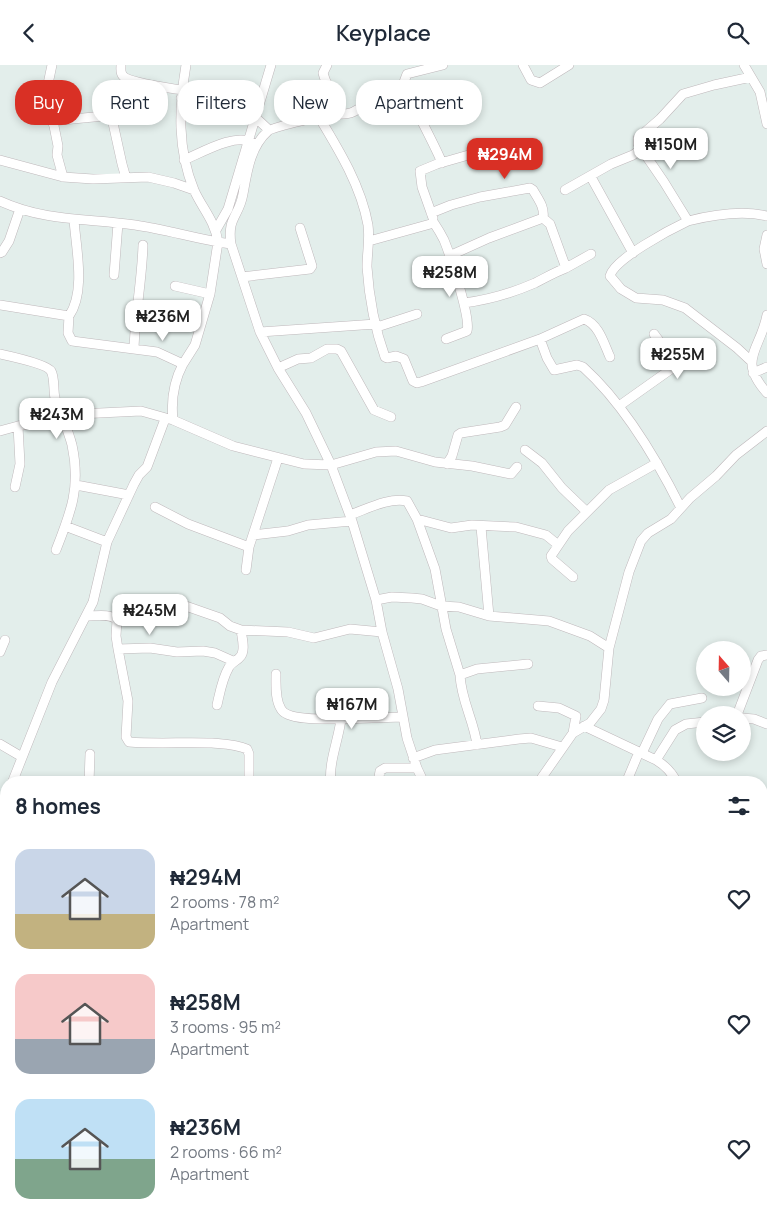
<!DOCTYPE html>
<html lang="en">
<head>
<meta charset="utf-8">
<style>
  :root { --surface:#fff; --page:#f6f6f7; --text:#1f2937; --muted:#747a83; --accent:#d93025 }
  body { margin:0; font-family:Manrope,sans-serif; background:var(--page); color:var(--text); height:100vh; display:flex; flex-direction:column; font-size:19px; white-space:nowrap }
  * { box-sizing:border-box; margin:0 }
  p { font-size:16px; color:var(--muted) }
  .icon { flex:none; width:28px; height:28px; fill:none; stroke:currentColor; stroke-width:2; stroke-linecap:round; stroke-linejoin:round }
  .map { position:relative; flex:1; overflow:hidden }
  .drawer { position:absolute; left:0px; top:711px; width:768px; height:446px; display:flex; flex-direction:column; background:var(--surface); border-radius:20px 20px 0 0; box-shadow:0 2px 8px #0003 }
  .drawer>* { flex:none }
  .top-card { position:absolute; left:15px; top:15px; width:500px; height:45px; display:flex; gap:10px }
  .needle { width:32px; rotate:340deg }
  .tools { position:absolute; left:696px; top:576px; display:grid; gap:10px }
  .tools a { display:grid; place-items:center; width:55px; height:55px; border-radius:50%; background:var(--surface); box-shadow:0 2px 8px #0003; font-size:25px }
  .price { position:absolute; translate:-50% -42px; padding:0 11px; border-radius:10px; background:#fff; color:#222; font-size:16px; line-height:32px; filter:drop-shadow(0 1px 2px #0008) }
  .price::after { content:''; position:absolute; left:50%; top:30px; width:15px; height:11px; margin-left:-8px; background:inherit; clip-path:polygon(0 0,100% 0,50% 100%) }
  .price.selected { background:var(--accent); color:#fff }
  ul { padding:0; list-style:none }
  li { display:flex; align-items:center; gap:15px; height:125px; padding:0 15px }
  li span { display:grid; place-items:center; flex:none; width:140px; height:100px; border-radius:15px; color:#555 }
  li>.icon { margin-inline-start:auto }
  span .icon { width:60px; height:60px; fill:#fffc; stroke-width:1 }
  li b { font-size:21px }
  h2 { display:flex; justify-content:space-between; align-items:center; height:60px; padding:0 15px; font-size:21px }
  .tag { padding:0 18px; border-radius:20px; background:var(--surface); box-shadow:0 2px 8px #0003; font-size:18px; line-height:45px }
  .tag.selected { background:var(--accent); color:#fff }
  header { display:flex; justify-content:space-between; align-items:center; height:65px; padding:0 15px; background:var(--surface); font-size:22px; font-weight:600 }
  .map>svg:first-child { display:block }
  .lines { fill:none; stroke-linecap:round; stroke-linejoin:round }
  .stream { stroke:#fea3d6; stroke-width:2 }
  .minor-casing { stroke:#bfb8bb; stroke-width:10 }
  .minor { stroke:#fff; stroke-width:9 }
</style>
</head>
<body>
<header><svg class="icon" aria-label="back" viewBox="0 0 24 24"><path d="M15 5l-7 7 7 7"/></svg>Keyplace<svg class="icon" aria-label="search" viewBox="0 0 24 24"><circle cx="10" cy="10" r="6"/><path d="M15 15l6 6"/></svg></header>
<div class="map">
<svg width="767" height="1157" viewBox="0 0 767 1157">
  <rect width="100%" height="100%" fill="#e3eeeb"/>
  <g class="lines">
    <path class="stream" d="M0 1125 6 1122"/>
    <defs>
      <path id="minor" d="M52 0 45 33 43 50 52 56 54 61 58 81 57 90 63 112
        M121 0C121 4 120 8 123 11 130 18 170 23 181 25
        M186 0C179 42 177 84 194 125 202 143 215 156 218 177L231 179 260 267 278 303 306 348 331 400 352 456 376 535 382 567 398 624 407 673 417 703 424 718
        M523 0 531 15 540 18 569 0
        M744 0 760 27 767 59
        M751 12 714 20 683 29 660 54 638 73V79L664 117 688 156C671 164 614 194 610 211L621 224 636 233 663 235 685 243 737 283 751 296
        M405 27 404 17 407 9 443 0
        M181 33 238 27 261 30
        M327 50C340 30 328 28 323 8L327 0
        M255 52 269 65
        M319 52C339 85 361 121 368 160 370 174 367 188 367 202 369 232 375 264 385 292L387 293 396 291 404 294 413 316 417 318 421 317 540 274 584 254C599 259 604 279 610 292
        M52 56 104 51 110 53 113 58 122 99 126 113
        M0 95 63 112 93 114 148 112 174 118 194 125
        M184 95C201 88 236 67 253 78
        M591 112 633 188
        M565 125 611 99 633 90 641 84
        M0 136C46 157 88 153 135 160 163 164 190 172 218 177L210 229 195 280 183 299
        M431 148 451 140 480 132 530 123 533 125C538 134 545 142 543 153
        M433 153 422 122 420 106 437 99 486 85
        M688 156C712 150 742 145 767 151
        M216 165 228 144 271 0
        M767 170 764 184 767 199
        M369 176 434 158C438 164 441 169 444 175 450 190 471 253 467 266L446 274
        M231 179C227 152 239 152 243 129 247 107 250 82 268 66 271 63 319 51 327 50 336 48 345 51 353 47 364 42 394 20 405 27 409 29 439 90 442 98
        M0 188 2 187 9 176 20 144
        M449 191 489 173 543 153 550 159 566 203C555 207 545 213 535 218 512 228 488 235 464 238
        M566 203 591 189
        M114 210 118 158
        M242 212 310 204 312 201 300 163
        M175 221 210 229
        M0 240 69 251C86 227 76 183 74 155
        M767 250C760 286 737 294 767 328
        M69 251 68 268 72 276 157 287 183 299C174 316 171 336 173 355
        M377 262 417 249
        M260 267 376 259
        M540 274 547 293 554 305 577 300 583 302C623 338 657 395 681 443
        M134 284C135 249 142 215 143 180
        M0 289C9 291 47 299 51 306 55 313 53 325 55 333 60 348 68 364 72 380 81 422 71 447 56 485
        M278 303 298 294 311 293 327 284H337L341 286 374 345 391 352
        M753 308 767 302
        M619 341 674 302 675 299 674 296 654 269
        M0 366 18 361 79 349 141 346 173 355 233 381 304 399 331 400 376 387 396 386 435 397 472 401 511 409 517 402
        M525 385 542 398 562 423 587 447
        M447 399 452 391 458 370 461 368 500 362 505 360 516 342
        M76 420 129 430
        M15 422 20 399 18 361
        M155 442 188 459 249 482
        M350 450C367 444 389 432 407 436L417 454 451 463 472 460 516 462 546 470 557 479
        M417 454 435 504 446 564 460 610
        M65 461 107 477
        M481 462 489 551
        M253 470 288 466 308 460 352 456
        M246 505 249 482 278 393
        M573 512 552 494 551 491 568 466 609 425 657 398
        M376 535 392 532 412 533 422 534 441 541 459 542 489 551 549 556 590 571 609 583
        M180 539 220 553 230 561 241 565 288 567 314 573 350 564 382 567
        M86 551C96 551 110 548 117 555L116 571 118 584 150 583 177 587 203 586 215 588 233 596
        M118 584 128 636 126 672 129 677C156 679 184 677 212 678 224 679 236 679 247 684L249 689V718
        M0 587 5 575
        M276 609C276 620 275 635 281 644 287 656 328 654 341 654
        M217 640C220 627 222 614 229 602 232 597 237 596 240 592 246 586 242 573 241 565
        M538 641 559 643 576 651 573 668
        M737 650 758 595 761 591 767 590
        M742 653 754 654 767 659
        M584 661 656 695C666 701 672 707 677 718
        M0 679 22 692
        M477 680C474 656 461 635 460 610L477 604 528 599
        M642 688 658 654 670 639 702 633
        M413 693 435 685 519 674 531 673 562 682
        M656 695 675 665 686 659 705 657
        M12 718 52 617 93 537 107 477 134 419 139 410 147 402 165 354
        M89 718 90 689
        M331 718C328 699 339 673 341 654L403 652
        M378 718 380 706 385 703H417
        M538 718 573 668 590 658 601 644 604 635 609 583 629 507 641 476 648 468 671 454 690 433 716 411 736 390 767 366
        M626 718 639 687
        M761 738 767 741
        M0 751 6 732
        M0 799 6 797
        M761 855 767 850
        M761 927 767 931
        M0 1056H6
        M761 1075 767 1074
        M149 1151 157 1157
        M282 1151 289 1157
        M384 1151 387 1157
        M498 1151 501 1157
        M726 1151 733 1157
        M179 1157 183 1151
        M591 1157 608 1151"/>
    </defs>
    <use href="#minor" class="minor-casing"/>
    <use href="#minor" class="minor"/>
  </g>
</svg>
<div class="tools">
<a><svg class="needle" viewBox="-14 -14 28 28"><path d="M0-13l5 13h-10z" fill="#e53935"/><path d="M0 13l5-13h-10z" fill="#747a83"/></svg></a>
<a><svg class="icon" aria-label="layers" viewBox="0 0 24 24"><path d="M12 4l9 5-9 5-9-5zM3 14l9 5 9-5"/></svg></a>
</div>
<b class="price" style="left:671px;top:105px">₦150M</b>
<b class="price selected" style="left:505px;top:115px">₦294M</b>
<b class="price" style="left:450px;top:233px">₦258M</b>
<b class="price" style="left:163px;top:277px">₦236M</b>
<b class="price" style="left:678px;top:315px">₦255M</b>
<b class="price" style="left:57px;top:375px">₦243M</b>
<b class="price" style="left:150px;top:571px">₦245M</b>
<b class="price" style="left:352px;top:665px">₦167M</b>
<div class="top-card">
<a class="tag selected">Buy</a>
<a class="tag">Rent</a>
<a class="tag">Filters</a>
<a class="tag">New</a>
<a class="tag">Apartment</a>
</div>
<section class="drawer">
<h2>8 homes<svg class="icon" aria-label="filters" viewBox="0 0 24 24"><path d="M4 7h16M4 17h16"/><circle cx="9" cy="7" r="2"/><circle cx="15" cy="17" r="2"/></svg></h2>
<ul>
<li><span style="background:linear-gradient(#c9d6e8 65%,#c2b280 0)"><svg class="icon" aria-label="home" viewBox="0 0 24 24"><path d="M3 11l9-7 9 7M6 9v11h12V9"/></svg></span><div><b>₦294M</b><p>2 rooms · 78 m²</p><p>Apartment</p></div><svg class="icon" aria-label="heart" viewBox="0 0 24 24"><path d="M12 20l-8-8c-3-5 5-10 8-4 3-6 11-1 8 4z"/></svg></li>
<li><span style="background:linear-gradient(#f6c9c9 65%,#9aa5b1 0)"><svg class="icon" aria-label="home" viewBox="0 0 24 24"><path d="M3 11l9-7 9 7M6 9v11h12V9"/></svg></span><div><b>₦258M</b><p>3 rooms · 95 m²</p><p>Apartment</p></div><svg class="icon" aria-label="heart" viewBox="0 0 24 24"><path d="M12 20l-8-8c-3-5 5-10 8-4 3-6 11-1 8 4z"/></svg></li>
<li><span style="background:linear-gradient(#bfe0f5 60%,#7fa58c 0)"><svg class="icon" aria-label="home" viewBox="0 0 24 24"><path d="M3 11l9-7 9 7M6 9v11h12V9"/></svg></span><div><b>₦236M</b><p>2 rooms · 66 m²</p><p>Apartment</p></div><svg class="icon" aria-label="heart" viewBox="0 0 24 24"><path d="M12 20l-8-8c-3-5 5-10 8-4 3-6 11-1 8 4z"/></svg></li>
</ul>
</section>
</div>
</body>
</html>
